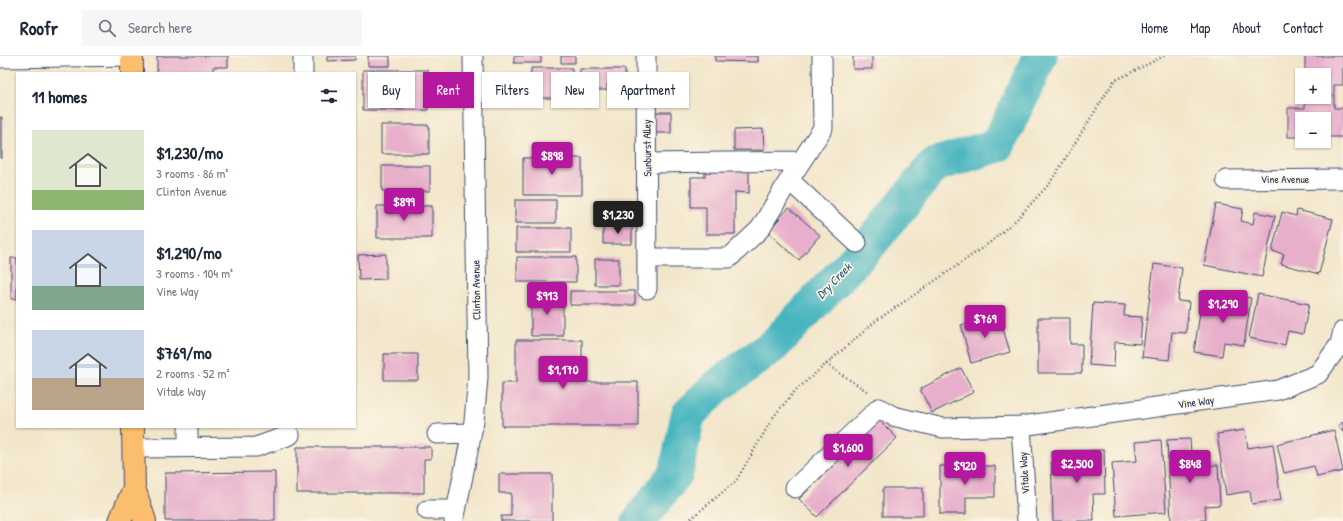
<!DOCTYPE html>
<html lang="en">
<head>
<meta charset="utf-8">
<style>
  :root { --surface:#fff; --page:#f6f6f7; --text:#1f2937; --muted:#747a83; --line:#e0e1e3; --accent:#b5179e }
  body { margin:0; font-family:"Patrick Hand",sans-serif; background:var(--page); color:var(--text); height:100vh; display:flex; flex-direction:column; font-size:15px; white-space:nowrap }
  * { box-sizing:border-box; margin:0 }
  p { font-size:13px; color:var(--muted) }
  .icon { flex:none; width:22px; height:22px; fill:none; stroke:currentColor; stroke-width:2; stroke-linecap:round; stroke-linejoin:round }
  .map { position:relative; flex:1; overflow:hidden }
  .panel { position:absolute; left:16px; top:16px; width:340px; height:356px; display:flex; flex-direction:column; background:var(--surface); border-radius:0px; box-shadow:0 1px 3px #0004 }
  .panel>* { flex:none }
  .hud { position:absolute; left:368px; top:16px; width:380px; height:36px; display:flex; gap:8px }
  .tools { position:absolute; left:1295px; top:12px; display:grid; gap:8px }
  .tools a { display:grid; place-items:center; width:36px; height:36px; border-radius:0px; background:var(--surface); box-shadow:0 1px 3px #0004; font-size:20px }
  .price { position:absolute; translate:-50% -34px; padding:0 9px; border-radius:4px; background:var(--accent); color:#fff; font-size:13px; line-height:26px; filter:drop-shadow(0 1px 2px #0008) }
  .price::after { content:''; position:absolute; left:50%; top:24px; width:12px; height:9px; margin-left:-6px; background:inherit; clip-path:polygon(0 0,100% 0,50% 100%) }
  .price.active { background:#222; color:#fff }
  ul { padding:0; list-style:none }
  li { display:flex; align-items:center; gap:12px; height:100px; padding:0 16px }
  li span { display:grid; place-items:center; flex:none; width:112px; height:80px; border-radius:0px; color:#555 }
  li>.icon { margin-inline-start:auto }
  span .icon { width:48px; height:48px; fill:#fffc; stroke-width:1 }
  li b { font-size:17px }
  h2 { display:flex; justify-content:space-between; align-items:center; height:48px; padding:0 16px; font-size:17px }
  .chip { padding:0 14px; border-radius:0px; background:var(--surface); box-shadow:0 1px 3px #0004; font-size:14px; line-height:36px }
  .chip.active { background:var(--accent); color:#fff }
  header { display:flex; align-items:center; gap:24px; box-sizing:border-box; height:56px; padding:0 20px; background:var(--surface); border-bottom:1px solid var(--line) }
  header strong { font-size:19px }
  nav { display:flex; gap:22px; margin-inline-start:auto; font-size:14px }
  .search { width:280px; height:36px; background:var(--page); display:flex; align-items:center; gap:10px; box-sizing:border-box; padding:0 14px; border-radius:0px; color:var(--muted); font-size:15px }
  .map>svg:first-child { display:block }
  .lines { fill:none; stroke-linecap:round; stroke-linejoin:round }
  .river { stroke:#46b5c0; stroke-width:35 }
  .building { fill:#e7afcb }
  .minor-casing { stroke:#3b4a6e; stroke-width:21 }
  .major-casing { stroke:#3b4a6e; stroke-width:24 }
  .path { stroke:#3b4a6e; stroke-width:2.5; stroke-dasharray:1 3; stroke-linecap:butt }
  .minor { stroke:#fff; stroke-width:19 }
  .major { stroke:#fbbd6e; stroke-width:22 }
  .labels { text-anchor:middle; stroke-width:3.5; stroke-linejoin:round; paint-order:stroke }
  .street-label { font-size:11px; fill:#1b2f5e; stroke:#fcf5e5 }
  .water-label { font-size:12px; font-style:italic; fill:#28577b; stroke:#fcf5e5 }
</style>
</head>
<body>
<header>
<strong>Roofr</strong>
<div class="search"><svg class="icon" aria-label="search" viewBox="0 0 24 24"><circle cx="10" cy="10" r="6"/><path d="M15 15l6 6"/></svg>Search here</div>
<nav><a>Home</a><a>Map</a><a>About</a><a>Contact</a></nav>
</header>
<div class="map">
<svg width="1343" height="465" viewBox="0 0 1343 465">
  <rect width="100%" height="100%" fill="#fcf5e5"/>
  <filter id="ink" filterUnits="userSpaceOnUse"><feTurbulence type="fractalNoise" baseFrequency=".025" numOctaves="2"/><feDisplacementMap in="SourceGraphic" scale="8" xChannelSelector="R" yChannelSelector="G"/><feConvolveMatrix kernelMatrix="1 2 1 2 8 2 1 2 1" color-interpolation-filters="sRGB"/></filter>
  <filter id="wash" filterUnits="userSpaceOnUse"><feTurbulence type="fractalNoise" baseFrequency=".012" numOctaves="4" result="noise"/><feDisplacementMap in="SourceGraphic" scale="16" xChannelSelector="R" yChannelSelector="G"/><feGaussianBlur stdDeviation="0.9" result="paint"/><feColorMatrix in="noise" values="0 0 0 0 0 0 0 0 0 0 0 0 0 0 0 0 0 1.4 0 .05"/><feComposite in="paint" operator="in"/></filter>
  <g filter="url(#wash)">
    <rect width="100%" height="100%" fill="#f2e6ca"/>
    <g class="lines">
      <path class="river" d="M639 465 676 417 688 359 716 331 774 289 870 188 934 109 998 89 1040 0"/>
    </g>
    <g id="blocks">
      <path class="building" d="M157 0H228V11H213V17H157Z
        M327 0H355V4L327 5Z
        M368 0H390V10H368Z
        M514 0H541V7H514Z
        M561 0H575V7H561Z
        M715 0H758V6L715 5Z
        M853 0H872V13H853Z
        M1305 0H1343V29H1334V52H1343V81H1324V63H1302V81H1288V52H1305V41H1324V19H1305Z
        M531 12H572V42H531Z
        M580 13H625V28H607V34H580Z
        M363 14H428V54H363Z
        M653 56H671V77H652Z
        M0 61H2V102H0Z
        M381 69H429V98H381Z
        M763 73 764 94H734V74Z
        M523 102H582V139H523Z
        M705 109H749V137L735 136V178H706V151H691V121H705Z
        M382 110H430V135H382Z
        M515 144H556V167H515Z
        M1216 148 1243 153 1241 165 1253 168 1255 156 1275 160 1262 221 1204 209Z
        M377 150H432V182H377Z
        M789 152 820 179 799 204 767 176Z
        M1297 154 1333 163 1319 218 1281 208 1284 198 1272 195 1282 156 1296 160Z
        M603 170H632V188H603Z
        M516 172H571V196H516Z
        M386 198V223L359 224 358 199Z
        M517 201H576V226H517Z
        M11 202H17V243H11Z
        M595 203H619V229H595Z
        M1154 208 1182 212 1178 245 1189 246 1186 277 1172 276 1169 304 1142 301Z
        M570 235H635V249H570Z
        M1218 237 1251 242 1244 289 1224 286 1222 300 1194 296 1201 250 1215 252Z
        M1258 238 1309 248 1303 278 1288 275 1285 289 1249 282Z
        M531 240H563V280H531Z
        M1093 247 1125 249 1124 260 1142 261 1140 288 1115 286 1114 311 1089 309Z
        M999 259 1010 296 971 307 961 269Z
        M1038 262H1070V288H1082V317H1038Z
        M516 284H582V326H638V370H502V327H516Z
        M384 298H418V324H384Z
        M961 312 974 336 932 357 920 333Z
        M878 363 897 382 817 461 799 443 842 401 841 399Z
        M1343 366V376L1338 370Z
        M1245 374 1248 392 1273 388 1281 444 1252 448 1250 435 1226 439 1217 378Z
        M1334 374 1343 415 1317 421 1314 410 1284 417 1277 388Z
        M1190 383 1192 410 1218 409 1220 449 1205 450 1206 464 1171 465 1167 384Z
        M1161 384 1166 456 1116 460 1112 407 1137 405 1135 386Z
        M297 391H431V403H424V437H297Z
        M1104 394 1105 438H1093L1094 465H1053L1051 395Z
        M940 410H995V441H966V458H940Z
        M275 416V465H165V417Z
        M499 418H552V465H501V460H511V437H499Z
        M883 432H923V460H883Z"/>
    </g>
  </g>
  <g filter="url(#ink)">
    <use href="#blocks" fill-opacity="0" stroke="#3b4a6e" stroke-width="1"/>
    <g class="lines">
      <defs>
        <path id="minor" d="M303 0V17
          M646 0 647 233
          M0 2 132 0
          M647 107 801 105
          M789 124 857 187
          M1226 124 1343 123
          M647 202H729L760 173 789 124 823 72 822 0
          M1021 370 1027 465
          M188 371V391
          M437 378 471 377
          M134 392 256 391 290 379
          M795 432 879 352 893 360 943 372 1021 370 1278 334 1318 318 1340 288 1343 275
          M427 454H456
          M454 465 474 365 478 322 473 0"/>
        <path id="major" d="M132 0V17
          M133 371 134 432 145 465
          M120 465 134 432"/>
      </defs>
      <use href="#minor" class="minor-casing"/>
      <use href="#major" class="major-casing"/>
      <path class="path" d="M826 308 868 336
        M688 465 736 425 774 360 795 335 877 264 948 216 992 185 1017 163 1050 127 1114 25 1164 0"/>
      <use href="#minor" class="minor"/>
      <use href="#major" class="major"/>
    </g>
  </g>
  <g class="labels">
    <g class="street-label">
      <text transform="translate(647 92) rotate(-91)" y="4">Sunburst Alley</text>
      <text x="1285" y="127">Vine Avenue</text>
      <text transform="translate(476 234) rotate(-91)" y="4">Clinton Avenue</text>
      <text transform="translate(1196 346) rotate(-8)" y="4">Vine Way</text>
      <text transform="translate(1024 417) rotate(-94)" y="4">Vitale Way</text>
    </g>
    <g class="water-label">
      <text transform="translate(834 225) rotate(-46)" y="4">Dry Creek</text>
    </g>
  </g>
</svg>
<div class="tools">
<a>+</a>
<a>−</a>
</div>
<b class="price" style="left:552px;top:120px">$898</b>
<b class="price" style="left:404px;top:166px">$899</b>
<b class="price active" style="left:618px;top:179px">$1,230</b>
<b class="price" style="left:547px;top:260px">$913</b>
<b class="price" style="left:1223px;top:268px">$1,290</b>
<b class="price" style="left:985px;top:283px">$769</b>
<b class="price" style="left:563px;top:334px">$1,170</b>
<b class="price" style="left:848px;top:412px">$1,600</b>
<b class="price" style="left:1077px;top:428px">$2,500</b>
<b class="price" style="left:1190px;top:428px">$848</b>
<b class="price" style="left:965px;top:430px">$920</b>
<div class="hud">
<a class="chip">Buy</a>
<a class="chip active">Rent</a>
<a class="chip">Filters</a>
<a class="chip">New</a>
<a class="chip">Apartment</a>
</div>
<section class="panel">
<h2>11 homes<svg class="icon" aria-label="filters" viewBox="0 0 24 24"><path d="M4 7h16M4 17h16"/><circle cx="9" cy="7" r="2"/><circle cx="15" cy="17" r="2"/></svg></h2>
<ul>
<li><span style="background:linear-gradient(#dfe7d0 75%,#8fb573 0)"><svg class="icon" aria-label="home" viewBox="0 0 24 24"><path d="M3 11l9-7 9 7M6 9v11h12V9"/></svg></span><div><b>$1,230/mo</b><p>3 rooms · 86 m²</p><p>Clinton Avenue</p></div></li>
<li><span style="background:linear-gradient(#c9d6e8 70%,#7fa58c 0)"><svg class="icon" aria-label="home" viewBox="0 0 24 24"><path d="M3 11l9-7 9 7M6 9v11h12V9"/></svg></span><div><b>$1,290/mo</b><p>3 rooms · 104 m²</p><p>Vine Way</p></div></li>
<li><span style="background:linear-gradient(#c9d6e8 60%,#b9a48a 0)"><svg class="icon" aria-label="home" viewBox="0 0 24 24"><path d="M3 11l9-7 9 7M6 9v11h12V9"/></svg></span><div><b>$769/mo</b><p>2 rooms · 52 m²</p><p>Vitale Way</p></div></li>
</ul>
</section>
</div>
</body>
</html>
